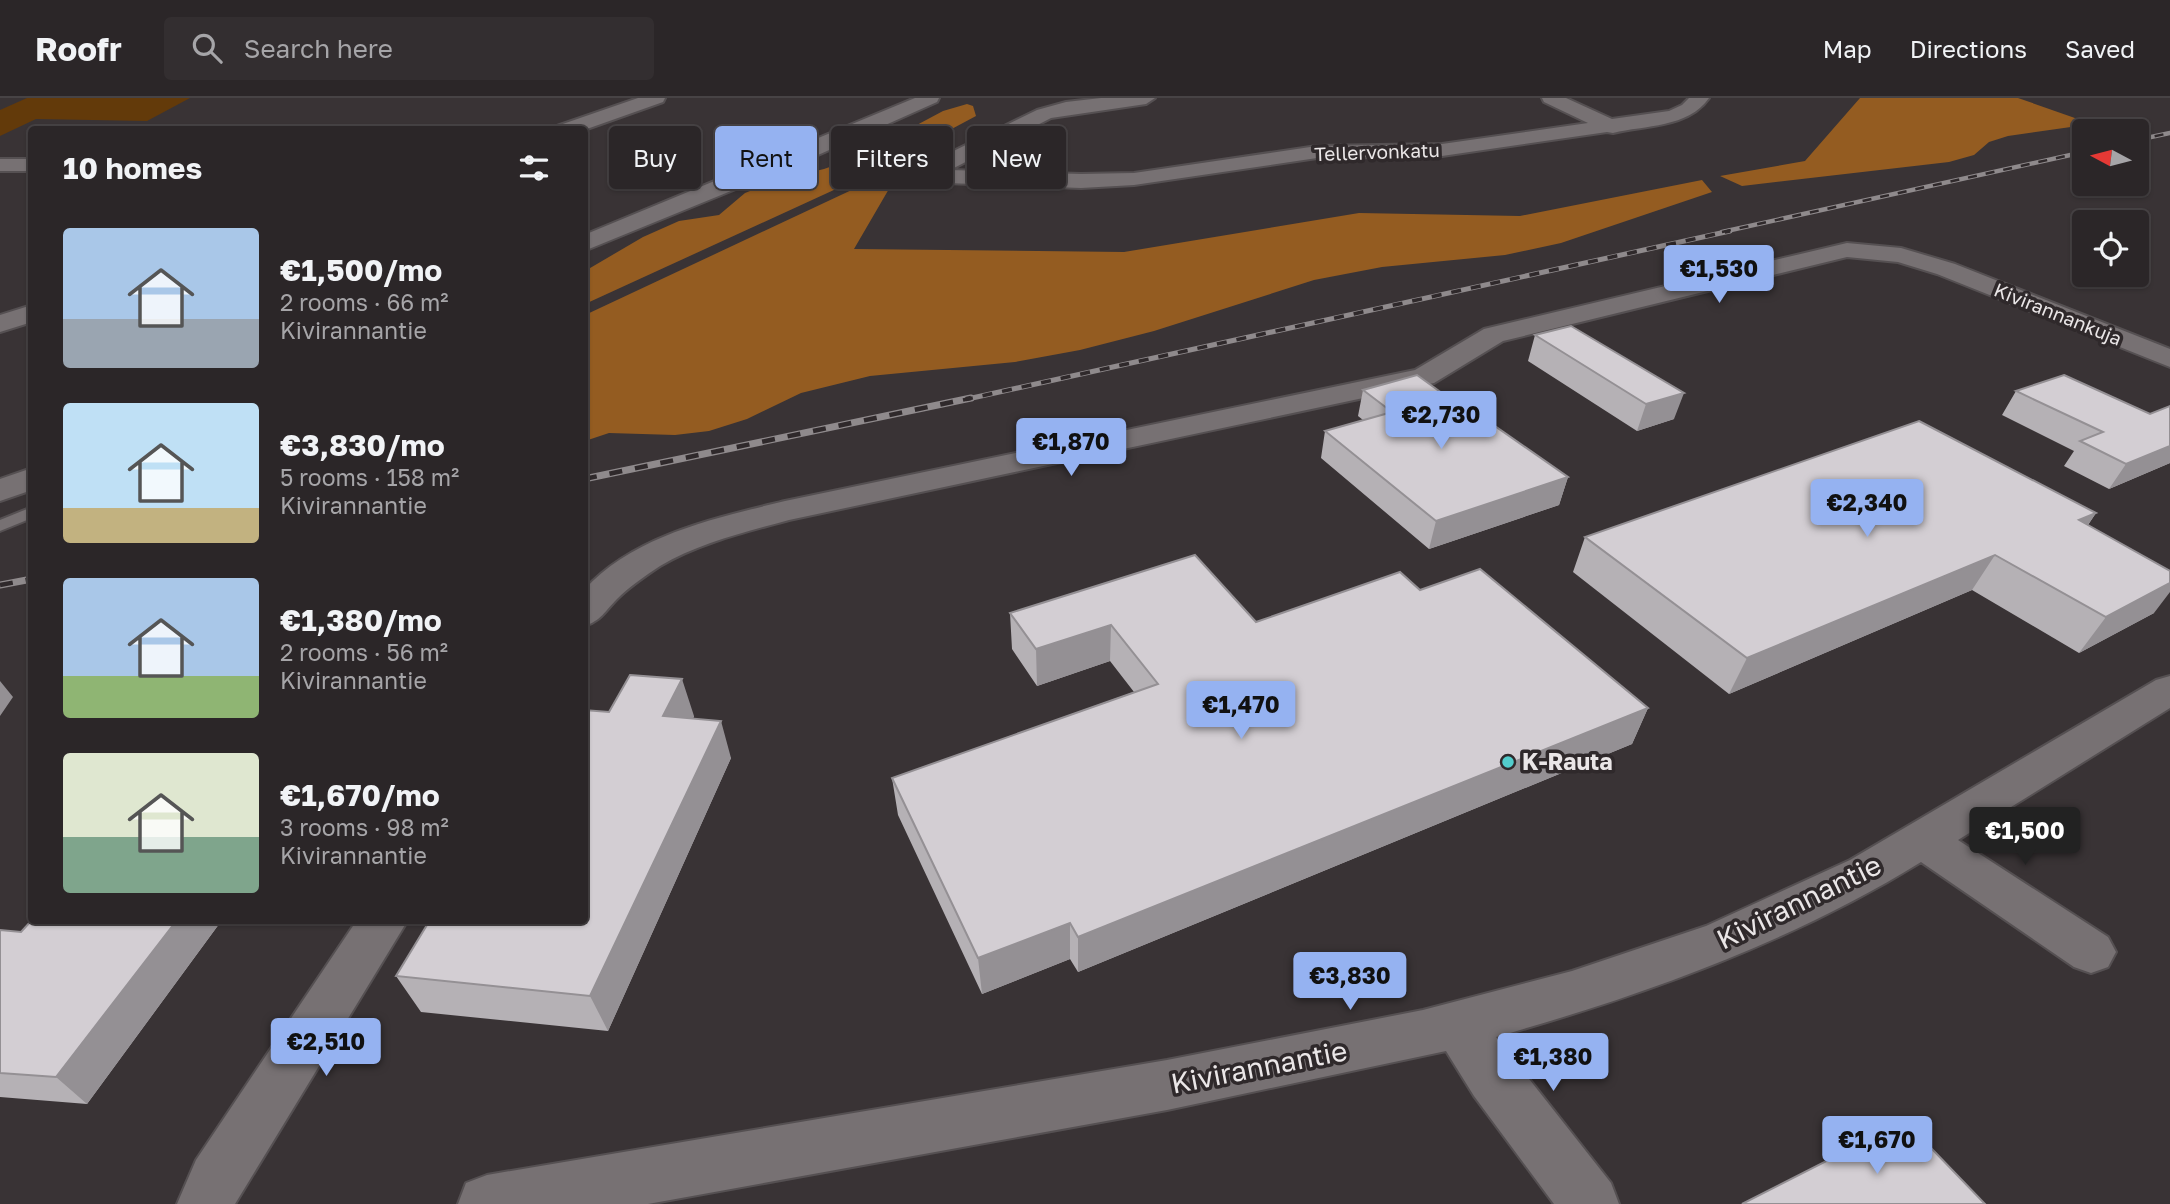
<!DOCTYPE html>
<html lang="en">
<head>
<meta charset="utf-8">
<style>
  :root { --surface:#2b2628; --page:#332e30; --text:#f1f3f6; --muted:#a6a5a8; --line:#474345; --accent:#95b2f1 }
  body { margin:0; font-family:"Golos Text",sans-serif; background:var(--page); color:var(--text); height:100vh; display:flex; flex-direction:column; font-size:26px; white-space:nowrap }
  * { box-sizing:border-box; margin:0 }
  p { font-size:23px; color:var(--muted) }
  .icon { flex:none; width:38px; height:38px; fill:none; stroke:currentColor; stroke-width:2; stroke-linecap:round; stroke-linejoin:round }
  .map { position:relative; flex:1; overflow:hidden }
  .side { position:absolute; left:28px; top:28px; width:560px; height:798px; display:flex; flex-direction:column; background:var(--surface); border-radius:7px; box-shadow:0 2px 5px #0004,0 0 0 2px var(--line) }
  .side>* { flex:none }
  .guide { position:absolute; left:609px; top:28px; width:665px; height:63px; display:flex; gap:14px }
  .needle { width:46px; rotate:277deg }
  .buttons { position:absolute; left:2072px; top:21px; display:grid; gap:14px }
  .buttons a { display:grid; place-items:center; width:77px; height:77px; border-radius:7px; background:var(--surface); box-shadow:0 2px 5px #0004,0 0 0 2px var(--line); font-size:35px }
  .price { position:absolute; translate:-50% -60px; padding:0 16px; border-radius:7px; background:var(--accent); color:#111; font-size:23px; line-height:46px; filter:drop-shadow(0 2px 4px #0008) }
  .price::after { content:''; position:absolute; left:50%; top:42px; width:21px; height:16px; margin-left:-10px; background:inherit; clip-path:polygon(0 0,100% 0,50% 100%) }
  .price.current { background:#222; color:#fff }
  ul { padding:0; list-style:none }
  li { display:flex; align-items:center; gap:21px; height:175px; padding:0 35px }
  li span { display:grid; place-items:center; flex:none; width:196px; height:140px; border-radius:7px; color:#555 }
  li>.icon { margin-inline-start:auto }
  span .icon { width:84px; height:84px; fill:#fffc; stroke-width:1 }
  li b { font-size:30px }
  h2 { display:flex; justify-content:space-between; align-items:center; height:84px; padding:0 35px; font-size:30px }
  .tag { padding:0 24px; border-radius:7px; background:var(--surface); box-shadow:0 2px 5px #0004,0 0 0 2px var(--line); font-size:24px; line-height:63px }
  .tag.current { background:var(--accent); color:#111 }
  header { display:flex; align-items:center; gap:42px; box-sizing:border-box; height:98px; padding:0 35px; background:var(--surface); border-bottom:2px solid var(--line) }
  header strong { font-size:33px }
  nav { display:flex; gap:38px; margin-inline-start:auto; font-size:24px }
  .search { width:490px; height:63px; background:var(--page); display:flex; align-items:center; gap:18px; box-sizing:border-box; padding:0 24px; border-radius:7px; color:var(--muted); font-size:26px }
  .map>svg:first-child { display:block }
  .green { fill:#633a0a }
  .forest { fill:#945c21 }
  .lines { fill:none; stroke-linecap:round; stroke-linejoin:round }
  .lane-casing { stroke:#555052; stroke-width:4 }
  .street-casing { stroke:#555052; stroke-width:4 }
  .secondary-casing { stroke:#555052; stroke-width:4 }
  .lane { fill:#777173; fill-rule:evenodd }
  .street { fill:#777173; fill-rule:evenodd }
  .secondary { fill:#777173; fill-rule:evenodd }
  .rail-far2-casing { stroke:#8f8a8c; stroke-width:4.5 }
  .rail-far1-casing { stroke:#8f8a8c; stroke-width:5 }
  .rail-casing { stroke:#8f8a8c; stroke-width:7 }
  .rail-far2 { stroke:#2f292b; stroke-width:2.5; stroke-dasharray:9; stroke-linecap:butt }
  .rail-far1 { stroke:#2f292b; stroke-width:3.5; stroke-dasharray:10; stroke-linecap:butt }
  .rail { stroke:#2f292b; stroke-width:4.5; stroke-dasharray:13; stroke-linecap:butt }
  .wall { fill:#b5b1b5 }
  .shaded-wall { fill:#949094 }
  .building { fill:#d3ced3; stroke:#949094; stroke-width:2 }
  .poi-dot { fill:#52cdcc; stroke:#2f292b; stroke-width:2.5 }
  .labels { text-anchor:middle; stroke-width:7; stroke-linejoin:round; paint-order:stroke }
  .far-street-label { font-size:19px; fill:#eae6e7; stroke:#2f292b }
  .poi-label { font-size:23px; font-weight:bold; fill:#eae6e7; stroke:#2f292b; text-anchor:start }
  .near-street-label { font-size:28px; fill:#eae6e7; stroke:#2f292b }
</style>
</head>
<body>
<header>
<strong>Roofr</strong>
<div class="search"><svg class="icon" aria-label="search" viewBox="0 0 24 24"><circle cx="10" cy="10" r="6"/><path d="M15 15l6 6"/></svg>Search here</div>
<nav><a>Map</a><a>Directions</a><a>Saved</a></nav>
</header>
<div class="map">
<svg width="2170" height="1106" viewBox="0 0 2170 1106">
  <rect width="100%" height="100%" fill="#393335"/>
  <path class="green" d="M27 0H190L147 23 36 21 0 38V12Z"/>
  <path class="forest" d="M1860 0H2018L2092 26 2008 38 1989 44 1974 57 1949 64 1742 88 1720 78 1805 63Z
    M967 6 973 8 976 18 860 80 585 206V173L643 139 679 123 719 117 745 95 774 83 824 71 855 60 943 13Z
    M1702 82 1712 94 1561 145 1505 157 1382 169 1314 182 1154 233 1080 252 1015 264 870 278 801 295 747 321 709 333 675 337 609 335 585 343V217L858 89 893 84 854 151 1124 154 1359 115 1520 118Z"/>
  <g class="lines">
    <defs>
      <path id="lane" d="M32 409V420L0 433V422Z"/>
      <path id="street" d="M638 0H665L663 4 584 32H554L557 28Z
        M1101 0H1155L1146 6 1051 20 950 72 1081 76 1134 75 1317 48 1442 46 1588 25 1544 4 1542 0H1566L1612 21 1669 13 1682 7 1689 0H1709C1688 30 1645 27 1613 35L1607 34 1442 58 1317 60 1134 87 1081 90 921 84 913 83 910 78 913 73 1037 12 1066 4Z
        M0 61H32V73H0Z
        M1847 145 1901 150 1955 166 2170 251V269L1937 176 1898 164 1847 159 1503 243 1434 285 789 422C745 434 699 445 660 468 645 478 630 488 617 501 605 513 601 523 584 528V492C634 437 716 420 785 403L1415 272 1484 231Z
        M32 207V224L0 234V217Z
        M2170 578V610L1958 742 2108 839 2116 854 2108 869 2091 875 2074 869 1921 764C1790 845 1643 897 1496 939L1611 1085 1619 1106H1554L1474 998 1446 953 1167 1012 648 1106H458L466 1085 487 1077 1167 962 1423 912 1572 873 1706 828 1850 762 2156 582Z
        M357 822H408L235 1106H177L196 1062Z"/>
      <path id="secondary" d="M915 0H939L937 4 809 61 584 153V137Z
        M32 370V392L0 403V381Z"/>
    </defs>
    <use href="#lane" class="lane-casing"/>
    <use href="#street" class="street-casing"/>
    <use href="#secondary" class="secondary-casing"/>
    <use href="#lane" class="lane"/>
    <use href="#street" class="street"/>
    <use href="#secondary" class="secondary"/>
    <defs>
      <path id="rail-far2" d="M2137 42 2170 35
        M1722 134 2084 54"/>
      <path id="rail-far1" d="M963 302 1730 133"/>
      <path id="rail" d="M584 381 971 300
        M0 487 32 481"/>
    </defs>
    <use href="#rail-far2" class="rail-far2-casing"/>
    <use href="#rail-far1" class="rail-far1-casing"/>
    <use href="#rail" class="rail-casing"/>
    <use href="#rail-far2" class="rail-far2"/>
    <use href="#rail-far1" class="rail-far1"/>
    <use href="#rail" class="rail"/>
  </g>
  <path class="wall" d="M1535 237 1674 321 1637 333 1528 263Z
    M1363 292 1446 298 1568 379 1559 407 1429 451 1321 360 1325 333 1363 322 1358 318Z
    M2016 293 2150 316 2170 308V365L2109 391 2064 368 2074 353 2002 317Z
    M2096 415 2088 427 2154 515 2079 555 1972 492 1729 596 1573 474 1585 439Z
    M1420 492 1648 610 1632 646 1078 874 1070 861 982 896 898 717 892 680 1134 594 1110 563 1037 588 1012 551 1010 515 1256 524Z
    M609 614 694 618 693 621 731 660 608 933 421 914 396 878Z
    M32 822H222L87 1006 0 999V832L21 834Z"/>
  <path class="shaded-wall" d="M1684 295 1674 321 1637 333 1646 306Z
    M2170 348V365L2109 391 2126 366Z
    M1568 379 1559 407 1429 451 1436 423Z
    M2096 415 2072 450 2079 422Z
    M1995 457 1972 492 1729 596 1747 560Z
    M2170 485V494L2154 515 2079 555 2106 519Z
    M1111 527 1110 563 1037 588 1036 551Z
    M682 581 694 618 675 655 663 618Z
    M0 583 13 599 0 618Z
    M1648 610 1632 646 1078 874V839Z
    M721 623 731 660 608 933 590 898Z
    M177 822H222L87 1006 56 979Z
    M1070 825V861L982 896 978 860Z"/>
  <path class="building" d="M1571 228 1684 295 1646 306 1535 237Z
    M1417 277 1446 298 1449 296 1568 379 1436 423 1325 333 1392 314 1363 292Z
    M2064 277 2150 316 2170 308V348L2126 366 2080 343 2103 334 2016 293Z
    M1919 323 2096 415 2079 422 2170 473V485L2106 519 1995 457 1747 560 1585 439Z
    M1195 457 1256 524 1400 474 1420 492 1480 471 1648 610 1078 839 1070 825 978 860 892 680 1158 586 1111 527 1036 551 1010 515Z
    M630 577 682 581 663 618 721 623 590 898 396 878 430 822H584V612L609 614Z
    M32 822H177L56 979 0 975V832L21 834Z
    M1905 1023 1985 1106H1742Z"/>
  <circle class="poi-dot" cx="1508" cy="664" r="7"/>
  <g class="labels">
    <g class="far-street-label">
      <text transform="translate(1377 54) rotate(-2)" y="7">Tellervonkatu</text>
      <text transform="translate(2058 216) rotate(22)" y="7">Kivirannankuja</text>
    </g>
    <g class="poi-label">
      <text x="1522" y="672">K-Rauta</text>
    </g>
    <g class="near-street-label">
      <text transform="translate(1799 804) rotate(-26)" y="10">Kivirannantie</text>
      <text transform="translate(1259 969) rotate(-11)" y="10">Kivirannantie</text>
    </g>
  </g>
</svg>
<div class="buttons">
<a><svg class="needle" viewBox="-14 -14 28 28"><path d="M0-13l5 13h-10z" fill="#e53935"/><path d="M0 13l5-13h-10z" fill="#a6a5a8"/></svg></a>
<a><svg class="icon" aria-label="locate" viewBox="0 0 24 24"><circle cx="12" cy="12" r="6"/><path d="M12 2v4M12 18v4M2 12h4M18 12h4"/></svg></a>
</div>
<b class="price" style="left:1719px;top:207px">€1,530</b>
<b class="price" style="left:1441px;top:353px">€2,730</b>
<b class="price" style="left:1071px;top:380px">€1,870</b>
<b class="price" style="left:1867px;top:441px">€2,340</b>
<b class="price" style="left:1241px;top:643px">€1,470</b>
<b class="price current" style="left:2025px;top:769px">€1,500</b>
<b class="price" style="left:1350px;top:914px">€3,830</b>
<b class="price" style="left:326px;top:980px">€2,510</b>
<b class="price" style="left:1553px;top:995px">€1,380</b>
<b class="price" style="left:1877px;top:1078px">€1,670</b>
<div class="guide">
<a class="tag">Buy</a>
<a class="tag current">Rent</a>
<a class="tag">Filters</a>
<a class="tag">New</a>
</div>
<section class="side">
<h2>10 homes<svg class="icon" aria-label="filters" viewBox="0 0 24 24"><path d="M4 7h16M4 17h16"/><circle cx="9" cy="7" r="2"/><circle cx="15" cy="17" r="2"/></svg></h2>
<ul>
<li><span style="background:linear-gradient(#a9c7e8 65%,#9aa5b1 0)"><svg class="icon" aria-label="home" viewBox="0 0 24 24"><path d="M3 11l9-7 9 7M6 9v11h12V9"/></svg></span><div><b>€1,500/mo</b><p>2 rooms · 66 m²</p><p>Kivirannantie</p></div></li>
<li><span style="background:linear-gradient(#bfe0f5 75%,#c2b280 0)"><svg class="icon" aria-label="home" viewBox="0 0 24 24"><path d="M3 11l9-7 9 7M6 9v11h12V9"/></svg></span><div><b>€3,830/mo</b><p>5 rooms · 158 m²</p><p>Kivirannantie</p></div></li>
<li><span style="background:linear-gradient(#a9c7e8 70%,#8fb573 0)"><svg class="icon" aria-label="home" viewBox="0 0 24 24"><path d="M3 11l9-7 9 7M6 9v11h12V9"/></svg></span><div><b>€1,380/mo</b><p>2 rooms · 56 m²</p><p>Kivirannantie</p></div></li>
<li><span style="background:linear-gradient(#dfe7d0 60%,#7fa58c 0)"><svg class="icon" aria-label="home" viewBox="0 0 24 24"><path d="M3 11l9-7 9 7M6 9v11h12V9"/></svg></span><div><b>€1,670/mo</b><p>3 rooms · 98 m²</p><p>Kivirannantie</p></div></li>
</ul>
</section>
</div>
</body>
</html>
